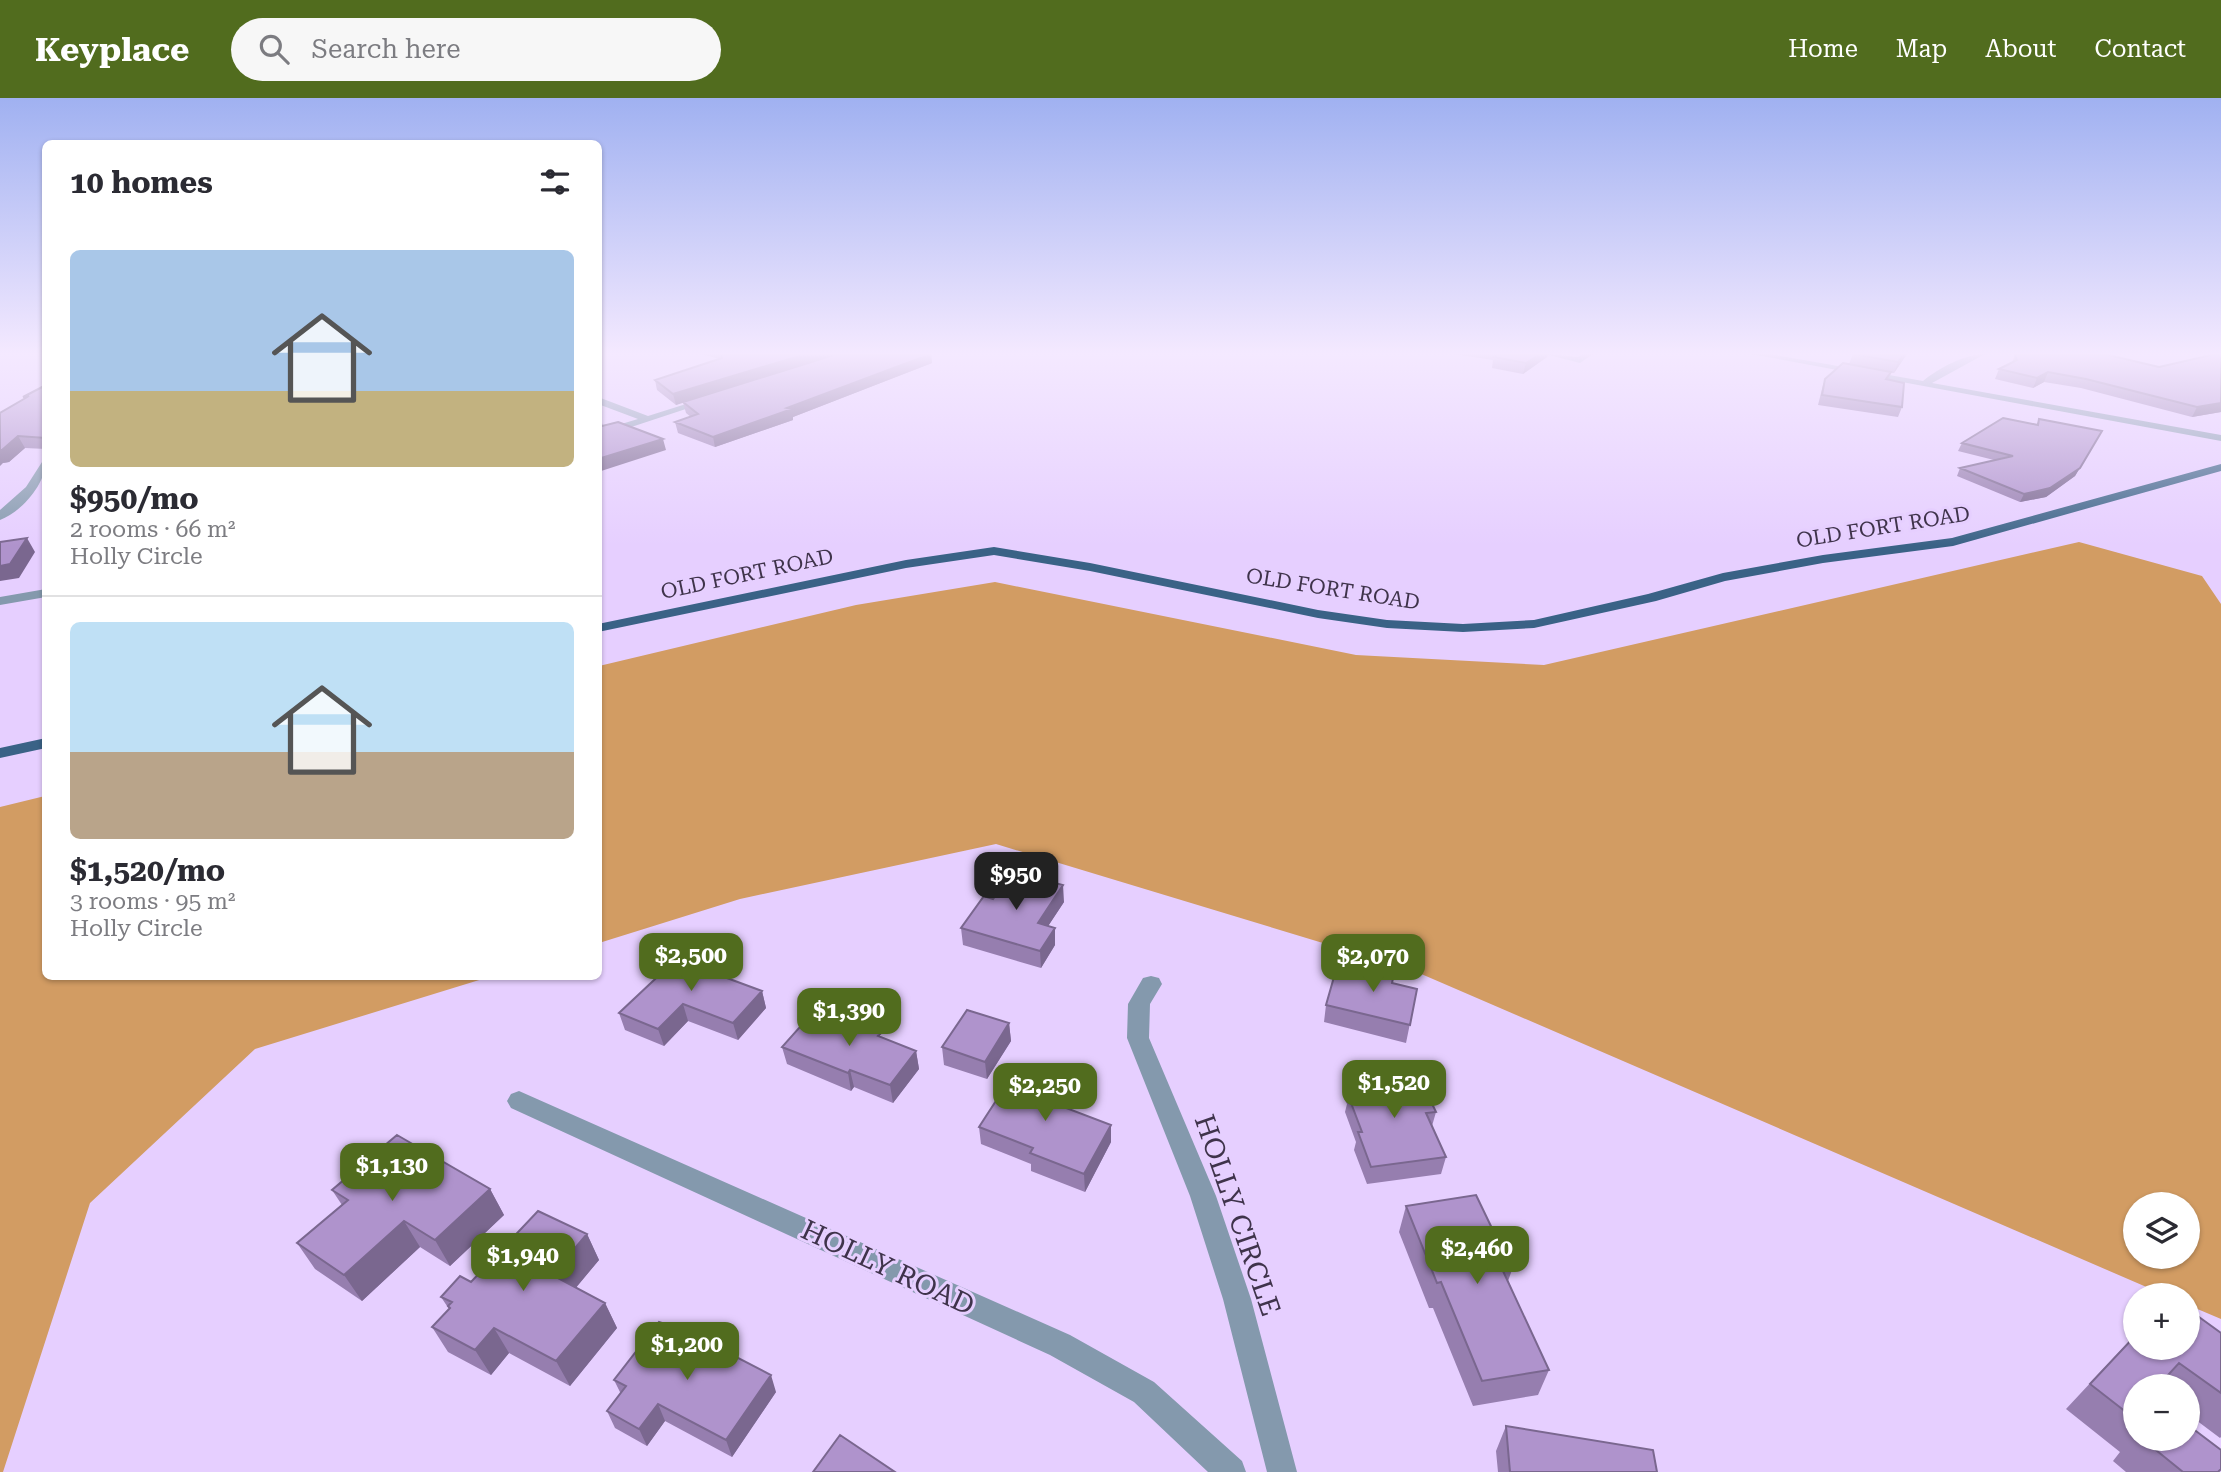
<!DOCTYPE html>
<html lang="en">
<head>
<meta charset="utf-8">
<style>
  :root { --surface:#fff; --page:#f7f7f7; --text:#2b2b33; --muted:#7c7c81; --line:#e1e1e2; --accent:#516c1e }
  body { margin:0; font-family:"Roboto Serif",serif; background:var(--page); color:var(--text); height:100vh; display:flex; flex-direction:column; font-size:26px; white-space:nowrap }
  * { box-sizing:border-box; margin:0 }
  p { font-size:23px; color:var(--muted) }
  .icon { flex:none; width:38px; height:38px; fill:none; stroke:currentColor; stroke-width:2; stroke-linecap:round; stroke-linejoin:round }
  .map { position:relative; flex:1; overflow:hidden }
  .details { position:absolute; left:42px; top:42px; width:560px; height:840px; display:flex; flex-direction:column; background:var(--surface); border-radius:10px; box-shadow:0 2px 5px #0004 }
  .details>* { flex:none }
  .controls { position:absolute; left:2123px; top:1094px; display:grid; gap:14px }
  .controls a { display:grid; place-items:center; width:77px; height:77px; border-radius:50%; background:var(--surface); box-shadow:0 2px 5px #0004; font-size:35px }
  .price { position:absolute; translate:-50% -60px; padding:0 16px; border-radius:14px; background:var(--accent); color:#fff; font-size:23px; line-height:46px; filter:drop-shadow(0 2px 4px #0008) }
  .price::after { content:''; position:absolute; left:50%; top:42px; width:21px; height:16px; margin-left:-10px; background:inherit; clip-path:polygon(0 0,100% 0,50% 100%) }
  .price.selected { background:#222; color:#fff }
  ul { padding:0; list-style:none }
  li { display:grid; align-content:center; gap:14px; height:371px; padding:0 28px }
  li+li { border-top:2px solid var(--line) }
  li span { display:grid; place-items:center; height:217px; border-radius:10px; color:#555 }
  li>.icon { margin-inline-start:auto }
  span .icon { width:126px; height:126px; fill:#fffc; stroke-width:1 }
  li b { font-size:30px }
  h2 { display:flex; justify-content:space-between; align-items:center; height:84px; padding:0 28px; font-size:30px }
  header { display:flex; align-items:center; gap:42px; box-sizing:border-box; height:98px; padding:0 35px; background:var(--accent); color:#fff }
  header strong { font-size:33px }
  nav { display:flex; gap:38px; margin-inline-start:auto; font-size:24px }
  .search { width:490px; height:63px; background:var(--page); display:flex; align-items:center; gap:18px; box-sizing:border-box; padding:0 24px; border-radius:38px; color:var(--muted); font-size:26px }
  .map>svg:first-child { display:block }
  .green { fill:#d29c63; fill-rule:evenodd }
  .lines { fill:none; stroke-linecap:round; stroke-linejoin:round }
  .minor { fill:#8499ad; fill-rule:evenodd }
  .major { fill:#3a6286; fill-rule:evenodd }
  .wall { fill:#967eaf }
  .shaded-wall { fill:#7a678f }
  .building { fill:#af93cc; stroke:#7a678f; stroke-width:2 }
  .labels { text-anchor:middle; stroke-width:6; stroke-linejoin:round; paint-order:stroke }
  .far-street-label { font-size:21px; fill:#3f334b; stroke:#e6cfff }
  .near-street-label { font-size:28px; fill:#3f334b; stroke:#e6cfff }
</style>
</head>
<body>
<header>
<strong>Keyplace</strong>
<div class="search"><svg class="icon" aria-label="search" viewBox="0 0 24 24"><circle cx="10" cy="10" r="6"/><path d="M15 15l6 6"/></svg>Search here</div>
<nav><a>Home</a><a>Map</a><a>About</a><a>Contact</a></nav>
</header>
<div class="map">
<svg width="2221" height="1374" viewBox="0 0 2221 1374">
  <rect width="100%" height="100%" fill="#e6cfff"/>
  <path class="green" d="M2079 444 2202 478 2221 506V1221L2188 1207V1197H2165L1412 872 996 746 740 801 599 845V568L856 507 995 484 1356 557 1544 567ZM2135 1106H2188V1158H2135Z
    M45 698 46 878 489 879 255 951 90 1105 3 1374H0V709Z"/>
  <g class="lines">
    <path class="minor" d="M1545 256 1578 259 1583 256H1593L1580 265Z
      M1751 256H1769L1923 283C1939 270 1965 256 1985 256L1932 285 2221 337V343Z
      M598 299 648 318 705 300 710 303 598 340V333L638 321 598 306Z
      M46 363C46 385 22 414 0 422V412L26 389 42 364Z
      M46 491V499L0 507V499Z
      M1151 878 1159 880 1162 886 1150 906 1149 940 1216 1098 1251 1201 1297 1374H1267L1223 1201 1190 1098 1127 940 1128 906 1143 880Z
      M519 993 1070 1237 1154 1284 1242 1363 1246 1374H1208L1134 1304 1050 1257 511 1010 507 1003 511 996Z"/>
    <path class="major" d="M2221 366V373L1953 448 1823 465 1725 483 1656 503 1534 530 1463 534 1387 530 1318 520 1090 473 994 457 906 470 598 534V526L906 462 994 449 1090 465 1318 512 1387 522 1463 526 1534 522 1648 496 1723 475 1823 457 1952 440Z
      M46 640V650L0 660V650Z"/>
  </g>
  <path class="wall" d="M701 256H931L932 265 793 319V322L715 349 678 335 675 324 691 319 686 315 683 304 676 307 657 292 655 282 720 261Z
    M1454 256H1548L1547 259 1523 276 1492 270 1493 262Z
    M1853 256H1907L1894 275H1891L1888 282 1902 309 1898 319 1818 307 1822 291 1825 281 1849 266Z
    M2221 256V314L2192 319 2081 290 2044 284 2033 290 1995 281 1999 271 2012 265 2015 257 2159 269Z
    M46 287V351L25 350 9 364 3 365 25 301 23 299Z
    M2039 321 2098 340 2075 378 2046 399 2020 404 1957 378 1960 370 1994 362 1958 353 1962 345 2037 326Z
    M993 801 1064 804 1048 828 1055 847 1041 870 963 847 961 830Z
    M727 880 762 893 766 910 738 942 688 923 664 948 625 932 619 915Z
    M1392 885 1417 891 1406 945 1324 924 1326 907Z
    M1009 925 1011 943 987 981 944 967 942 949Z
    M880 936V939L916 953 919 971 893 1005 854 989 851 993 787 966 782 949Z
    M1348 982 1414 990 1436 1014 1432 1028 1446 1059 1441 1076 1367 1086 1354 1052 1356 1044 1345 1014 1347 1006 1344 1000Z
    M1063 989V1007L1062 1009 1111 1044 1085 1094 1031 1073V1066L981 1046 979 1029Z
    M490 1091 504 1117 450 1168 420 1149 362 1203 315 1171 297 1145 342 1107 332 1092Z
    M1406 1108 1512 1172 1508 1183 1549 1272 1538 1297 1473 1308 1433 1210H1429L1399 1134Z
    M587 1136 599 1162 576 1189 605 1205 617 1230 570 1288 509 1255 491 1277 448 1254 432 1229 449 1211 441 1199 471 1184Z
    M2221 1235V1339L2220 1340 2188 1316V1288H2135V1340H2188L2218 1374H2126L2113 1363 2120 1354 2066 1311 2135 1237V1250Z
    M614 1282 776 1294 732 1359 665 1323 647 1348 615 1330 607 1313 621 1296Z
    M1506 1328 1657 1374H1498L1496 1353Z"/>
  <path class="shaded-wall" d="M806 256H839L676 307 673 296Z
    M931 256 932 265 793 319V322L715 349 713 339Z
    M1540 256H1548L1547 259 1523 276 1526 265Z
    M1904 256H1907L1894 275 1898 264Z
    M2048 274 2044 284 2033 290 2037 280Z
    M2221 305V314L2192 319 2197 309Z
    M600 317 603 329 598 330V318Z
    M2102 333 2075 378 2046 399 2020 404 2024 396Z
    M18 338 25 350 9 364 3 365 0 368V352Z
    M663 341 666 352 598 374V361Z
    M27 440 35 454 19 480 0 483V468Z
    M1063 787 1064 804 1039 842 1038 825Z
    M1055 830V847L1041 870 1040 853Z
    M723 868 728 885 716 876Z
    M762 893 766 910 738 942 733 925Z
    M683 906 688 923 664 948 658 931Z
    M1009 925 1011 943 987 981 985 964Z
    M916 953 919 971 893 1005 890 987Z
    M850 972 854 989 851 993 848 975Z
    M1063 989V1007L1054 1023 1053 1005Z
    M1111 1027V1044L1085 1094 1084 1076Z
    M490 1091 504 1117 450 1168 435 1142Z
    M404 1123 420 1149 362 1203 344 1177Z
    M587 1136 599 1162 565 1203 552 1177Z
    M605 1205 617 1230 570 1288 556 1263Z
    M494 1230 509 1255 491 1277 475 1252Z
    M771 1277 776 1294 732 1359 726 1342Z
    M658 1306 665 1323 647 1348 639 1331Z"/>
  <path class="building" d="M721 256H806L673 296 655 282 722 260Z
    M837 256H931L787 310 792 311 713 339 675 324 698 316 683 304Z
    M1499 256H1540L1526 265 1494 259Z
    M1853 256H1904L1898 264Z
    M2019 256H2104L2159 269 2216 256H2221V305L2197 309 2086 281 2048 274 2037 280 1999 271 2017 262 2015 257Z
    M1843 265 1891 274 1886 281 1904 285 1902 309 1822 297 1825 281Z
    M46 287V340L18 338 2 352H0V315L29 298 23 299Z
    M2003 320 2038 327 2039 321 2102 333 2080 370 2050 390 2024 396 1960 370 2013 358 1962 345Z
    M618 324 663 341 598 361V329Z
    M27 440 10 466 0 468V444Z
    M1013 774 1063 787 1038 825 1055 830 1040 853 961 830 984 798 993 801Z
    M685 853 723 868 716 876 762 893 733 925 683 906 658 931 619 915Z
    M1364 864 1395 871 1392 885 1417 891 1410 927 1326 907 1336 872 1361 877Z
    M816 911 880 936 878 938 916 953 890 987 850 972 848 975 782 949Z
    M967 912 1009 925 985 964 942 949Z
    M1016 972 1063 989 1053 1005 1111 1027 1084 1076 1030 1055 1033 1050 979 1029Z
    M1408 975 1414 990 1424 989 1436 1014 1426 1015 1446 1059 1371 1069 1358 1034H1362L1348 997 1353 996 1348 982Z
    M397 1037 490 1091 435 1142 404 1123 344 1177 297 1145 348 1102 332 1092Z
    M1476 1097 1512 1172 1503 1173 1549 1272 1482 1283 1441 1184 1437 1185 1406 1108Z
    M538 1113 587 1136 552 1177 605 1205 556 1263 494 1230 475 1252 432 1229 450 1210 448 1208 452 1204 441 1199 460 1178 471 1184Z
    M2188 1211 2221 1235V1295L2179 1265 2158 1288H2135V1321L2090 1286 2135 1238V1250H2188Z
    M659 1224 686 1233 771 1277 726 1342 658 1306 639 1331 607 1313 626 1288 614 1282Z
    M2188 1327 2221 1352V1371L2218 1374H2183L2141 1340H2188Z
    M1506 1328 1653 1352 1657 1374H1510Z
    M840 1337 895 1374H813Z"/>
  <linearGradient id="sky" x2="0" y2="1"><stop stop-color="#a0b1f1"/><stop offset="0.57" stop-color="#f4e9ff"/><stop offset="1" stop-color="#f4e9ff" stop-opacity="0"/></linearGradient>
  <rect width="2221" height="448" fill="url(#sky)"/>
  <g class="labels">
    <g class="far-street-label">
      <text transform="translate(1883 429) rotate(-9)" y="7">OLD FORT ROAD</text>
      <text transform="translate(747 476) rotate(-12)" y="7">OLD FORT ROAD</text>
      <text transform="translate(1333 491) rotate(9)" y="7">OLD FORT ROAD</text>
    </g>
    <g class="near-street-label">
      <text transform="translate(1238 1117) rotate(71)" y="10">HOLLY CIRCLE</text>
      <text transform="translate(888 1169) rotate(25)" y="10">HOLLY ROAD</text>
    </g>
  </g>
</svg>
<div class="controls">
<a><svg class="icon" aria-label="layers" viewBox="0 0 24 24"><path d="M12 4l9 5-9 5-9-5zM3 14l9 5 9-5"/></svg></a>
<a>+</a>
<a>−</a>
</div>
<b class="price selected" style="left:1016px;top:814px">$950</b>
<b class="price" style="left:691px;top:895px">$2,500</b>
<b class="price" style="left:1373px;top:896px">$2,070</b>
<b class="price" style="left:849px;top:950px">$1,390</b>
<b class="price" style="left:1394px;top:1022px">$1,520</b>
<b class="price" style="left:1045px;top:1025px">$2,250</b>
<b class="price" style="left:392px;top:1105px">$1,130</b>
<b class="price" style="left:1477px;top:1188px">$2,460</b>
<b class="price" style="left:523px;top:1195px">$1,940</b>
<b class="price" style="left:687px;top:1284px">$1,200</b>
<section class="details">
<h2>10 homes<svg class="icon" aria-label="filters" viewBox="0 0 24 24"><path d="M4 7h16M4 17h16"/><circle cx="9" cy="7" r="2"/><circle cx="15" cy="17" r="2"/></svg></h2>
<ul>
<li><span style="background:linear-gradient(#a9c7e8 65%,#c2b280 0)"><svg class="icon" aria-label="home" viewBox="0 0 24 24"><path d="M3 11l9-7 9 7M6 9v11h12V9"/></svg></span><div><b>$950/mo</b><p>2 rooms · 66 m²</p><p>Holly Circle</p></div></li>
<li><span style="background:linear-gradient(#bfe0f5 60%,#b9a48a 0)"><svg class="icon" aria-label="home" viewBox="0 0 24 24"><path d="M3 11l9-7 9 7M6 9v11h12V9"/></svg></span><div><b>$1,520/mo</b><p>3 rooms · 95 m²</p><p>Holly Circle</p></div></li>
</ul>
</section>
</div>
</body>
</html>
